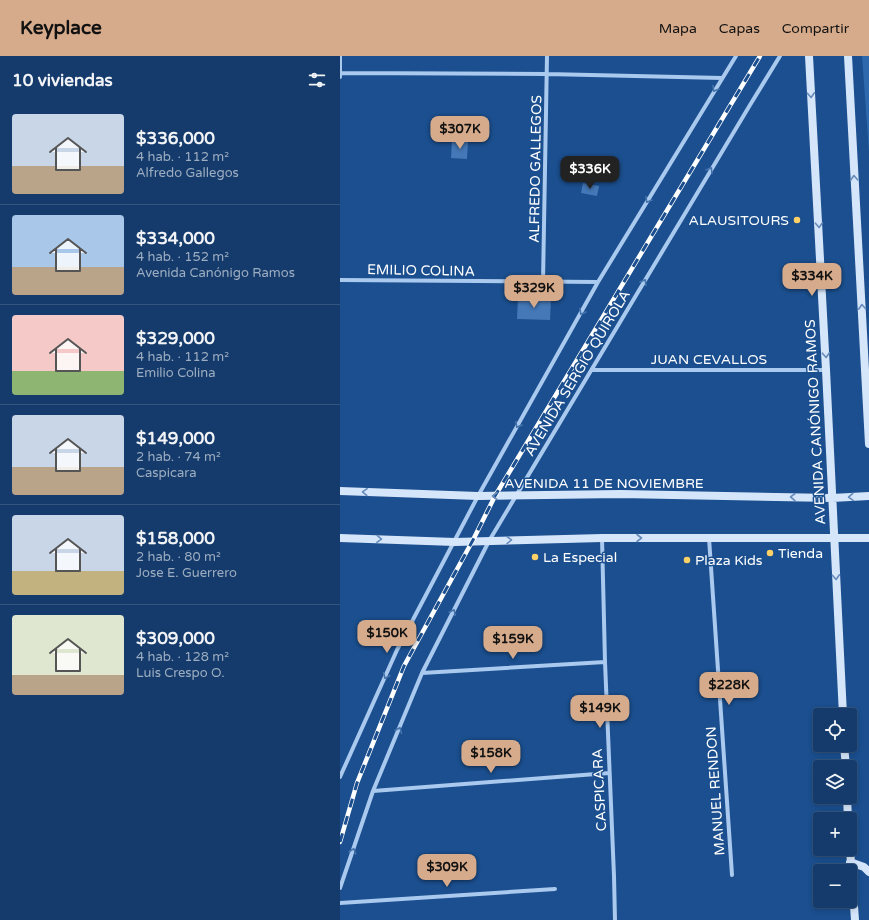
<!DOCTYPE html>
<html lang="es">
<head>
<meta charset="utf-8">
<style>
  :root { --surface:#143b6b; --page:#1d4271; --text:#f1f3f6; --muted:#9dadc1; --line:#33557e; --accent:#d6ab8b }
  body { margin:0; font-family:"Varela Round",sans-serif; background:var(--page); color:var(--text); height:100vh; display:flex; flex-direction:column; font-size:15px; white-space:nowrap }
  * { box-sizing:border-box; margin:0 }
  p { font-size:13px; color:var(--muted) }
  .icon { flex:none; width:22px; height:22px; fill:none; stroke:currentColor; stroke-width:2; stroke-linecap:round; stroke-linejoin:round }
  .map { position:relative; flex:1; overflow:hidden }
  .details { display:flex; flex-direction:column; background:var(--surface); width:340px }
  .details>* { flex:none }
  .tools { position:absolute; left:473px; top:652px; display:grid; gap:8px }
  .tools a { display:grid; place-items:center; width:44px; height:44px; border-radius:4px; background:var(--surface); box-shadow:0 2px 6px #0003,0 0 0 1px var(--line); font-size:20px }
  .price { position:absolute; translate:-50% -34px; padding:0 9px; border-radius:8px; background:var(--accent); color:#111; font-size:13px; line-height:26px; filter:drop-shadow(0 1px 2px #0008) }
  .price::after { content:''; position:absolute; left:50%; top:24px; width:12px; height:9px; margin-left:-6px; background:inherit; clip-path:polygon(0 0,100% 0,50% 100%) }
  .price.active { background:#222; color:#fff }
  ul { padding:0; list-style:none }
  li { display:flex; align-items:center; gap:12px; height:100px; padding:0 12px }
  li+li { border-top:1px solid var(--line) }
  li span { display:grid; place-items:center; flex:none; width:112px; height:80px; border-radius:4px; color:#555 }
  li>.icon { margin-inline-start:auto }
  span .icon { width:48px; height:48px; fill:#fffc; stroke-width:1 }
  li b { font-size:17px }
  h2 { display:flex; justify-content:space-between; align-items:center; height:48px; padding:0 12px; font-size:17px }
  header { display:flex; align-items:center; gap:24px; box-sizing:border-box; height:56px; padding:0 20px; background:var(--accent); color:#111 }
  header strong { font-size:19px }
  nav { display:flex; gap:22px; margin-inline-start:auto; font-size:14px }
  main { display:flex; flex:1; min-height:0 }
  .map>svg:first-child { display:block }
  .green { fill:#2e69ad }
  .building { fill:#4478b7 }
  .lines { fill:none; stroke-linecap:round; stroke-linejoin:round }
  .minor { stroke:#a9c9ee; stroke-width:4 }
  .secondary { stroke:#d6e6fa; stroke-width:8 }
  .rail-casing { stroke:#fff; stroke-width:4.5 }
  .rail { stroke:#1b4f8f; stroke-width:3; stroke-dasharray:9; stroke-linecap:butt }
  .oneway { stroke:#4674ac }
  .oneway2 { stroke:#668bba }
  .poi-dot { fill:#ffd166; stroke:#1b4f8f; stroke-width:1.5 }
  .labels { text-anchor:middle; stroke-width:3; stroke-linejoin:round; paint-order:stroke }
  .street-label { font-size:14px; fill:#fff; stroke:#1b4f8f }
  .poi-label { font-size:14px; fill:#fff; stroke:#1b4f8f; text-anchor:start }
</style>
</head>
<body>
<header>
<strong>Keyplace</strong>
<nav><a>Mapa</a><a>Capas</a><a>Compartir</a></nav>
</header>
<main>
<section class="details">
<h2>10 viviendas<svg class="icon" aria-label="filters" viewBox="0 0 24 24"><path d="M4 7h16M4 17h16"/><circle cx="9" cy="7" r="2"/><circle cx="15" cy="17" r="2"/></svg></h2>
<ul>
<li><span style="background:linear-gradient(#c9d6e8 65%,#b9a48a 0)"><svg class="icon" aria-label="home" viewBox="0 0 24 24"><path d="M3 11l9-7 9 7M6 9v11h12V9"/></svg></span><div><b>$336,000</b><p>4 hab. · 112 m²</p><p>Alfredo Gallegos</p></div></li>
<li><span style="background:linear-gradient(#a9c7e8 65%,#b9a48a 0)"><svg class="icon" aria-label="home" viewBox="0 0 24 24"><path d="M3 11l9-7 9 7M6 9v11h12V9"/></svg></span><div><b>$334,000</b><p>4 hab. · 152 m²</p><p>Avenida Canónigo Ramos</p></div></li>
<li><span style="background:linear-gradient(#f6c9c9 70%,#8fb573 0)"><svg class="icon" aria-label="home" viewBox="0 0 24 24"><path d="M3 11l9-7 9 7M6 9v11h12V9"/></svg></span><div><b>$329,000</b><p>4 hab. · 112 m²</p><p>Emilio Colina</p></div></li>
<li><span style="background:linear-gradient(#c9d6e8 65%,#b9a48a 0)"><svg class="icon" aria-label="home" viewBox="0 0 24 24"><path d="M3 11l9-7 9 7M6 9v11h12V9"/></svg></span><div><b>$149,000</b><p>2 hab. · 74 m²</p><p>Caspicara</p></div></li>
<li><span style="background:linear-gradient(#c9d6e8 70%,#c2b280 0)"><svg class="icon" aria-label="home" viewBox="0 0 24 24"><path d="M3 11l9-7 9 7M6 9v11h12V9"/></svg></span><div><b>$158,000</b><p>2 hab. · 80 m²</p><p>Jose E. Guerrero</p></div></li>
<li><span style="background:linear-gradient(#dfe7d0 75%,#b9a48a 0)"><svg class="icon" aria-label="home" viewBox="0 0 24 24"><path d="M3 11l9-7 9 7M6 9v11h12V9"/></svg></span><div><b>$309,000</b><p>4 hab. · 128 m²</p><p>Luis Crespo O.</p></div></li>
</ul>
</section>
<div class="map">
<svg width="529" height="864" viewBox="0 0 529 864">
  <rect width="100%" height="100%" fill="#1b4f8f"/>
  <path class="green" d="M522 0H529V96Z"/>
  <path class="building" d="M112 85H128L127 103 111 102Z
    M243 127 259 130 257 140 241 137Z
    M178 242 211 243 210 264 177 263Z"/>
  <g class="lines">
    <path class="minor" d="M0 17 207 18 382 22
      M0 21V0
      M0 224 258 226
      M203 226 207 0
      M252 314H486
      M262 482 265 606 274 820 275 864
      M369 482 392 819
      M82 617 265 606
      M0 721 57 594 138 440 258 226 396 0
      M33 735 269 717
      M0 832 33 735 82 617 149 485 410 49 440 0
      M0 847 215 833"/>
    <path class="secondary" d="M469 0 486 314 503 659
      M508 0 529 388
      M0 435 138 440 281 438 492 442 529 440
      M0 482 115 486 262 482H529
      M504 689 506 711
      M507 741 508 763
      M510 793 515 864
      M510 806 524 811 529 816"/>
    <defs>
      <path id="rail" d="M0 786 17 727 64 610 133 484 155 440 420 0"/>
    </defs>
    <use href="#rail" class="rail-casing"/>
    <use href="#rail" class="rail"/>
  </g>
  <defs><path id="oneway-chevron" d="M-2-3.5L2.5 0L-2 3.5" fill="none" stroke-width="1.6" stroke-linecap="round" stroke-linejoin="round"/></defs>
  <g class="oneway">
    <use href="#oneway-chevron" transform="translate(375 33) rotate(121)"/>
    <use href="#oneway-chevron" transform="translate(370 114) rotate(-59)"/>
    <use href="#oneway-chevron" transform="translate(308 144) rotate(121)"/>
    <use href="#oneway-chevron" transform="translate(304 226) rotate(-59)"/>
    <use href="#oneway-chevron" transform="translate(242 256) rotate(119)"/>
    <use href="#oneway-chevron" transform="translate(178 369) rotate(119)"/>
    <use href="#oneway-chevron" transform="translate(113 556) rotate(-63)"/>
    <use href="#oneway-chevron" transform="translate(46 620) rotate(114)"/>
    <use href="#oneway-chevron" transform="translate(59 674) rotate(-68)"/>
    <use href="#oneway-chevron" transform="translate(13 795) rotate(-71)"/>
  </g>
  <g class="oneway2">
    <use href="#oneway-chevron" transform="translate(471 39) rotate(87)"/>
    <use href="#oneway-chevron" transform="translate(514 122) rotate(-93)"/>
    <use href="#oneway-chevron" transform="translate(479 169) rotate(87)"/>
    <use href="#oneway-chevron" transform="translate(522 251) rotate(-93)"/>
    <use href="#oneway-chevron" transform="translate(486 299) rotate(87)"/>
    <use href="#oneway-chevron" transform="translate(25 436) rotate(-178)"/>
    <use href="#oneway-chevron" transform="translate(155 440) rotate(180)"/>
    <use href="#oneway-chevron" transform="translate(453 441) rotate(-179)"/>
    <use href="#oneway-chevron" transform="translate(511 441) rotate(177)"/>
    <use href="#oneway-chevron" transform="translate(299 482)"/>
    <use href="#oneway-chevron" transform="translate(39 483) rotate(2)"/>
    <use href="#oneway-chevron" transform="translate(169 484) rotate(-1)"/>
    <use href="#oneway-chevron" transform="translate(496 521) rotate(87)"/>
  </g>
  <g class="poi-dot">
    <circle cx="457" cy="164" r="4"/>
    <circle cx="430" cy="497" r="4"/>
    <circle cx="195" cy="501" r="4"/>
    <circle cx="347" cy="504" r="4"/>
  </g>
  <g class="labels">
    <g class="street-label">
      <text transform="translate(195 113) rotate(-89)" y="5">ALFREDO GALLEGOS</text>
      <text transform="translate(81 214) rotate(1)" y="5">EMILIO COLINA</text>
      <text x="369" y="308">JUAN CEVALLOS</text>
      <text transform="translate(237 317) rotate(-59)" y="5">AVENIDA SERGIO QUIROLA</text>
      <text transform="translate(475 366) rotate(-93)" y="5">AVENIDA CANÓNIGO RAMOS</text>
      <text x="264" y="432">AVENIDA 11 DE NOVIEMBRE</text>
      <text transform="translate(259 734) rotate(-93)" y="5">CASPICARA</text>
      <text transform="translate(375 735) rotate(-94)" y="5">MANUEL RENDON</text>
    </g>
    <g class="poi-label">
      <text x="449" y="169" text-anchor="end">ALAUSITOURS</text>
      <text x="438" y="502">Tienda</text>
      <text x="203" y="506">La Especial</text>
      <text x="355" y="509">Plaza Kids</text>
    </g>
  </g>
</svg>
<div class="tools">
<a><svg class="icon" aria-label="locate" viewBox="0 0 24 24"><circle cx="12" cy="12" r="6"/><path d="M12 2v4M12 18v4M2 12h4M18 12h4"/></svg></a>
<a><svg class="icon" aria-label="layers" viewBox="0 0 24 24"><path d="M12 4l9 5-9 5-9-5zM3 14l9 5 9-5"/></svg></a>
<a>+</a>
<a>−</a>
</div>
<b class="price" style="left:120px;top:94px">$307K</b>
<b class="price active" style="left:250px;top:134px">$336K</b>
<b class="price" style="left:472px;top:241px">$334K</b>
<b class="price" style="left:194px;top:253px">$329K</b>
<b class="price" style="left:47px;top:598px">$150K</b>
<b class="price" style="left:173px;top:604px">$159K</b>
<b class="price" style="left:389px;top:650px">$228K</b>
<b class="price" style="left:260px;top:673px">$149K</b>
<b class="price" style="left:151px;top:718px">$158K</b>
<b class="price" style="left:107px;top:832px">$309K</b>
</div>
</main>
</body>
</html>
